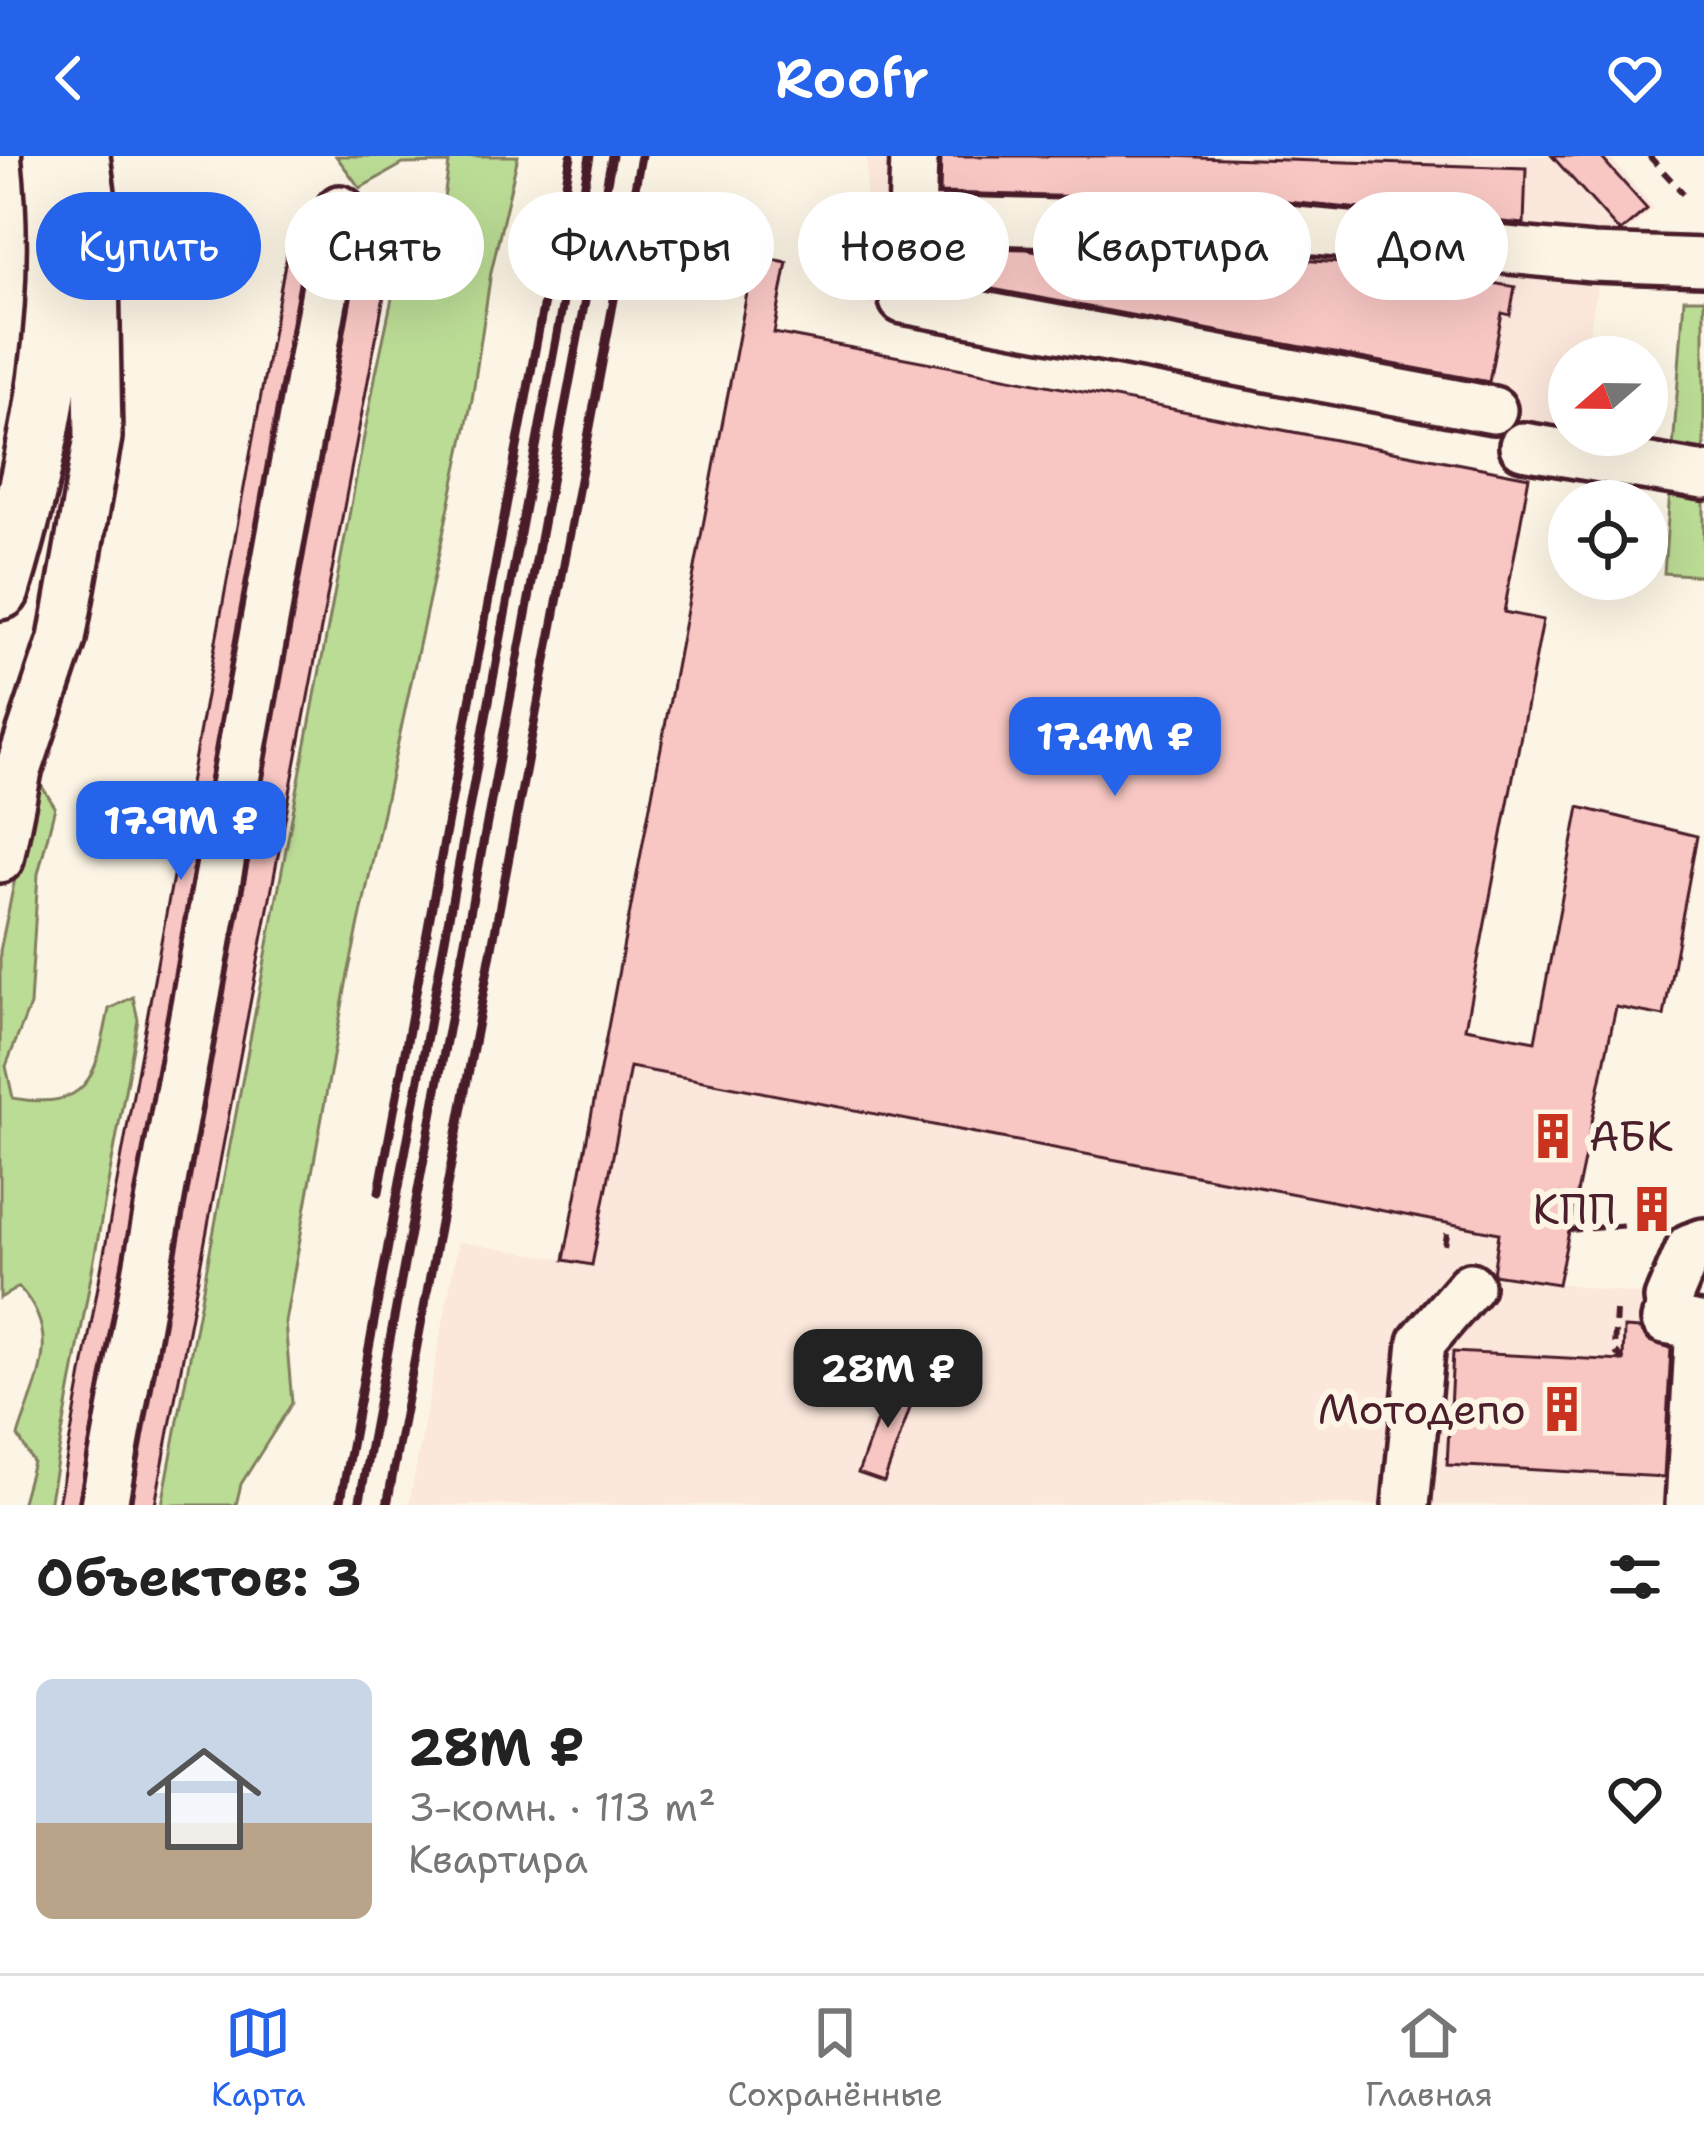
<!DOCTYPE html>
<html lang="ru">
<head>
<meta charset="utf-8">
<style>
  :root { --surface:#fff; --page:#f2f2f2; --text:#222; --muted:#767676; --line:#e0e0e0; --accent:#2563eb }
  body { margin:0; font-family:"Shantell Sans",sans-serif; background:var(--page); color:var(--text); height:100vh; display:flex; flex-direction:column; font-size:45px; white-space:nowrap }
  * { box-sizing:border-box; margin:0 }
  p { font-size:39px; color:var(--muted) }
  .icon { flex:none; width:66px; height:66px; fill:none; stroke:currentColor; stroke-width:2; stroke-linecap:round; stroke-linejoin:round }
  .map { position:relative; height:1349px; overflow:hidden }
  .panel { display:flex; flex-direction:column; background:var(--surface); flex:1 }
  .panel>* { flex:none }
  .top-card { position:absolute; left:36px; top:36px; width:1632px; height:108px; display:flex; gap:24px }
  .needle { width:78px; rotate:250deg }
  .controls { position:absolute; left:1548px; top:180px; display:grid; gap:24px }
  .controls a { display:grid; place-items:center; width:120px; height:120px; border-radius:50%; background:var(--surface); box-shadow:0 12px 48px #0002; font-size:60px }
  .price { position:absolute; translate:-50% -102px; padding:0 27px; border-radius:24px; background:var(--accent); color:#fff; font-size:39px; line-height:78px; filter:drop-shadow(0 3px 6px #0008) }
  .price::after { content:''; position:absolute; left:50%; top:72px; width:36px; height:27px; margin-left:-18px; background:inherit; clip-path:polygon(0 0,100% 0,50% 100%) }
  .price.on { background:#222; color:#fff }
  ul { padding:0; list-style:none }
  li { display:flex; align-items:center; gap:36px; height:300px; padding:0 36px }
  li+li { border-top:3px solid var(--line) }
  li span { display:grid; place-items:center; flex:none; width:336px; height:240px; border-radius:18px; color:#555 }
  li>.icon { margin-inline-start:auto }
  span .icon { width:144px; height:144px; fill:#fffc; stroke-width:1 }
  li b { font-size:51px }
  h2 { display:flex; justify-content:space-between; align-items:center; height:144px; padding:0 36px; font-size:51px }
  .tag { padding:0 42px; border-radius:54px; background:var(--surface); box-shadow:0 12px 48px #0002; font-size:42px; line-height:108px }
  .tag.on { background:var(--accent); color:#fff }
  header { display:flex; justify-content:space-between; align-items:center; height:156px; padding:0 36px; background:var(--accent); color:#fff; font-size:54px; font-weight:600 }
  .menu { display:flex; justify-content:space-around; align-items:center; height:168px; border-top:3px solid var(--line); background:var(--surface); font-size:33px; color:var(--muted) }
  .menu a { display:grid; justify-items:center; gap:6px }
  .menu .on { color:var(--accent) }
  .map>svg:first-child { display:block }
  .built { fill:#fbe7db }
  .green { fill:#bbdc95; stroke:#827e60; stroke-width:3 }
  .building { fill:#f8c7c4; stroke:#4a1f2b; stroke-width:3 }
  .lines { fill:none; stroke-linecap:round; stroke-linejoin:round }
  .minor-casing { stroke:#4a1f2b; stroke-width:54 }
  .major-casing { stroke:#4a1f2b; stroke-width:66 }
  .path { stroke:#4a1f2b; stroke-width:6; stroke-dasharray:12 9; stroke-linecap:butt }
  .minor { stroke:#fcf5e5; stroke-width:45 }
  .major { stroke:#fcf5e5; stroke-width:57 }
  .rail { stroke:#4a1f2b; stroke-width:9 }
  .labels { text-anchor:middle; stroke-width:12; stroke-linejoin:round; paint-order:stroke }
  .poi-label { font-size:42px; fill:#4a1f2b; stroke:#fcf5e5; text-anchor:end }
</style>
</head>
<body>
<header><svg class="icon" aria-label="back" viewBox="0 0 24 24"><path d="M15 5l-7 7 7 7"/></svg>Roofr<svg class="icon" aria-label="heart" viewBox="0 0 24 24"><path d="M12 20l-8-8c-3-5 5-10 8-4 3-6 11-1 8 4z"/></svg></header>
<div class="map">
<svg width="1704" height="1349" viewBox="0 0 1704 1349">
  <rect width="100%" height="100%" fill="#fcf5e5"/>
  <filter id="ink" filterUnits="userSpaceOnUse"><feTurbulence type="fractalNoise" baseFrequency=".00833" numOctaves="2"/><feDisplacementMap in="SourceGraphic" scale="24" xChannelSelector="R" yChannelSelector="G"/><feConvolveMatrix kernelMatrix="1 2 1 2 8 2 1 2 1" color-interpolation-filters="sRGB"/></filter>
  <g filter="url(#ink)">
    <path class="built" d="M867 0H1609L1654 52 1603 97 1585 201H1569V278L863 147Z
      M754 100 787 106 774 177 1529 321 1504 455 1543 464 1465 871 1535 885 1579 651 1697 679 1664 860 1616 852 1558 1127 1704 1148 1701 1349H409L458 1086 564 1103Z"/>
    <path class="green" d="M336 0H518L491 116 472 244 347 823 285 1166 292 1247 241 1328 236 1349H162L376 217 395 128 443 50 449 7 403 8 360 32Z
      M1684 143H1704V420L1664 417Z
      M36 621 55 651 38 718 30 849 6 910 13 942C91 956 96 918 109 853L133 841 138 864 49 1349H21L33 1306 18 1280C36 1223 64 1181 19 1131L0 1142V795Z"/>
    <path class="building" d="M941 0H1167L1526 12 1524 68 1286 46 940 37Z
      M1552 0H1600L1647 53 1620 76Z
      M367 55 399 61 155 1349H131Z
      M291 75 308 78 78 1349H58Z
      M936 91 1027 93 1217 130 1222 98 1407 112 1515 131 1510 159 1502 157 1489 226 933 122Z
      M754 100 787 106 774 177 1529 321 1504 456 1543 464 1465 872 1535 885 1579 651 1697 680 1664 860 1616 851 1558 1128 1493 1118 1499 1077 630 911 592 1109 564 1104Z
      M1638 1041 1668 1043 1667 1071 1636 1069Z
      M1624 1172 1640 1173 1649 1185 1671 1192 1664 1321 1447 1309 1453 1196 1623 1205Z
      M892 1223 917 1232 884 1326 858 1317Z"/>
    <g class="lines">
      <defs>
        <path id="minor" d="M914 0 912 63 1285 73 1592 102 1704 106
          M912 63 903 144 1493 254
          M1523 290 1704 320
          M0 703 18 615 62 483 98 281 94 59 86 0
          M1668 1143 1690 1091 1704 1086
          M1665 1164 1699 1170 1689 1349
          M104 1349 340 53
          M1406 1349 1422 1186 1470 1130"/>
        <path id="major" d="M0 434C43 291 69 150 53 0"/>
      </defs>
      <use href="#minor" class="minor-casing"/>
      <use href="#major" class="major-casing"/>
      <path class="path" d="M1649 0 1683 37
        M1569 1074 1665 1066
        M1445 1089 1449 1068
        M1616 1155 1614 1194 1623 1205"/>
      <use href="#minor" class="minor"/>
      <use href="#major" class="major"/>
      <path class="rail" d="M379 1036 571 0
        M340 1349 590 0
        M359 1349 612 0
        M387 1349 641 0"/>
    </g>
  </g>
  <defs>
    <symbol id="building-bare" viewBox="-9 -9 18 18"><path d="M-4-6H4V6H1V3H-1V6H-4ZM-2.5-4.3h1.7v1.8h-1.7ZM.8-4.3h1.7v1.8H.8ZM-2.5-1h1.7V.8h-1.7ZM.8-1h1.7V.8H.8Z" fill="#c8321e" stroke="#fcf5e5" stroke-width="2.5" paint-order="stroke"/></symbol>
  </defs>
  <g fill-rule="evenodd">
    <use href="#building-bare" x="1520" y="947" width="66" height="66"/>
    <use href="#building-bare" x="1619" y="1020" width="66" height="66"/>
    <use href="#building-bare" x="1529" y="1220" width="66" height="66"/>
  </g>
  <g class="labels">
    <g class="poi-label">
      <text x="1589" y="995" text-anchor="start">АБК</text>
      <text x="1616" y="1068">КПП</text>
      <text x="1526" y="1268">Мотодепо</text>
    </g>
  </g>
</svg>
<div class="controls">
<a><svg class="needle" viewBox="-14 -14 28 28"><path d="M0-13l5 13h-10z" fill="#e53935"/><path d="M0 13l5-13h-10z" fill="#767676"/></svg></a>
<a><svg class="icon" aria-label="locate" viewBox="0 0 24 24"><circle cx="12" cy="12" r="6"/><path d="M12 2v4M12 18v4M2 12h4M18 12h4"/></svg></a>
</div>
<b class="price" style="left:1115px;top:643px">17.4M ₽</b>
<b class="price" style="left:181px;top:727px">17.9M ₽</b>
<b class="price on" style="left:888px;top:1275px">28M ₽</b>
<div class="top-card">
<a class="tag on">Купить</a>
<a class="tag">Снять</a>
<a class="tag">Фильтры</a>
<a class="tag">Новое</a>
<a class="tag">Квартира</a>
<a class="tag">Дом</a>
</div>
</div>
<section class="panel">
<h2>Объектов: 3<svg class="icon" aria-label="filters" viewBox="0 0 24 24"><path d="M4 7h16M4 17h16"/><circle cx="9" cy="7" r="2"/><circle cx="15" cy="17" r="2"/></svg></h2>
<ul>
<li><span style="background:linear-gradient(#c9d6e8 60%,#b9a48a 0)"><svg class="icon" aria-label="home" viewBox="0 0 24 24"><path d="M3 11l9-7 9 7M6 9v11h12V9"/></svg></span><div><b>28M ₽</b><p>3-комн. · 113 m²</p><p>Квартира</p></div><svg class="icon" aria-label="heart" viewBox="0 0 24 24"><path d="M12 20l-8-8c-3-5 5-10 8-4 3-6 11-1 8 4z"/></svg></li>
</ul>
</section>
<nav class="menu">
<a class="on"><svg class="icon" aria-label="map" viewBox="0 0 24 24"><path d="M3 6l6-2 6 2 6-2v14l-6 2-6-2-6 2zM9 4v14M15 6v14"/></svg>Карта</a>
<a><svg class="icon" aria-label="saved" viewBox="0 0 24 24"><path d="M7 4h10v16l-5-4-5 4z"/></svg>Сохранённые</a>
<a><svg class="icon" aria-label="home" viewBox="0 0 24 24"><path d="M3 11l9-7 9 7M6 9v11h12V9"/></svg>Главная</a>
</nav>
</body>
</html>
